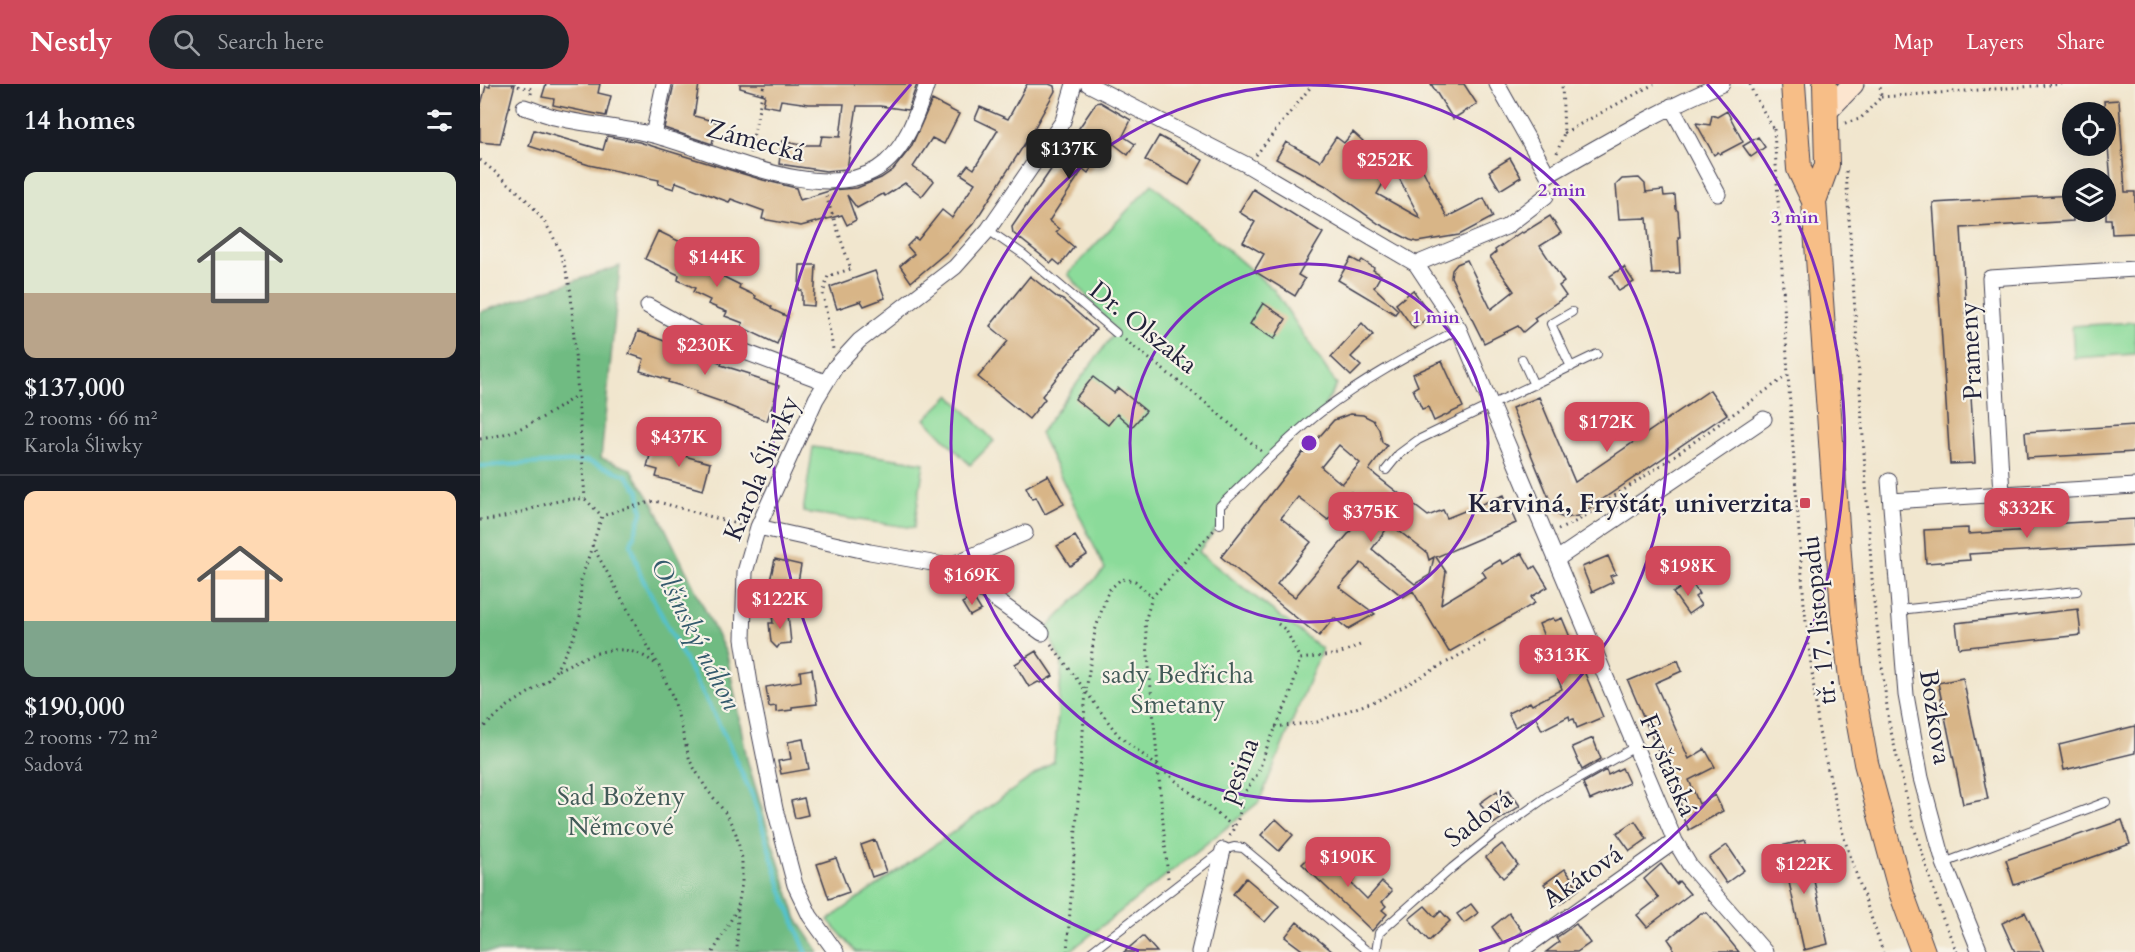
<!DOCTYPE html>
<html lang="en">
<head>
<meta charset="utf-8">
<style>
  :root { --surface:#171b24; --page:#20242c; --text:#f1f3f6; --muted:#9ea1a6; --line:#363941; --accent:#d1495b }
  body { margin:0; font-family:Cardo,serif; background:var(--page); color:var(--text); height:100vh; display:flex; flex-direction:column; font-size:22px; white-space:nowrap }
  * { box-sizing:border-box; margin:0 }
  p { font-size:20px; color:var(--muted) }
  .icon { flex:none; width:33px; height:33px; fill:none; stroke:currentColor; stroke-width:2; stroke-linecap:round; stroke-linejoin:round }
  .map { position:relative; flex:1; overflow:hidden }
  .side { display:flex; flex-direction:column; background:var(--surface); width:480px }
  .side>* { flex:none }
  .tools { position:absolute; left:1582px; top:18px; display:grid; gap:12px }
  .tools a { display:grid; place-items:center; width:54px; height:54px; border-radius:50%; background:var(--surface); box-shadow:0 6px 24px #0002; font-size:30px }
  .price { position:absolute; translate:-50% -51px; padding:0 14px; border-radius:12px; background:var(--accent); color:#fff; font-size:20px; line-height:39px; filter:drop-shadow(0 2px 3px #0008) }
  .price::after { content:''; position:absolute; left:50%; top:36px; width:18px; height:14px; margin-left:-9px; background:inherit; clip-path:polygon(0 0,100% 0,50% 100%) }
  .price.on { background:#222; color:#fff }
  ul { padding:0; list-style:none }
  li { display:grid; align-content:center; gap:12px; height:318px; padding:0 24px }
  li+li { border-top:2px solid var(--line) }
  li span { display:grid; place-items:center; height:186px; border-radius:12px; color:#555 }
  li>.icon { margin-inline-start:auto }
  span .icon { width:108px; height:108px; fill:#fffc; stroke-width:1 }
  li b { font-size:26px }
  h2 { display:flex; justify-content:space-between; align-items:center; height:72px; padding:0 24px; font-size:26px }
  header { display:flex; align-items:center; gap:36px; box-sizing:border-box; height:84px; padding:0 30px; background:var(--accent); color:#fff }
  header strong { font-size:28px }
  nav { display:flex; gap:33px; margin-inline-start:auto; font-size:21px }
  .search { width:420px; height:54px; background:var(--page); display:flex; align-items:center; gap:15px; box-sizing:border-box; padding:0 21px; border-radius:33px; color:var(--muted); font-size:22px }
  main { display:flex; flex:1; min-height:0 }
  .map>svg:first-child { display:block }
  .green { fill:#8bdb9a; stroke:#567e6a; stroke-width:1.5 }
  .forest { fill:#70bb82; stroke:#496e5e; stroke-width:1.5 }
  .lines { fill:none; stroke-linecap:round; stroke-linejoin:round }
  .stream { stroke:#54c1cb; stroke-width:4.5 }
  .building { fill:#d8b587; fill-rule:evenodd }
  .lane-casing { stroke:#413f51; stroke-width:10 }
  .street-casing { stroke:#413f51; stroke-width:17 }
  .secondary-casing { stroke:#413f51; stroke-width:23 }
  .primary-casing { stroke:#413f51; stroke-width:26 }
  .path { stroke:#413f51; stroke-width:3; stroke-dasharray:1.5 4.5; stroke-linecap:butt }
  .lane { stroke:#fff; stroke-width:8 }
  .street { stroke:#fff; stroke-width:15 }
  .secondary { stroke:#fce5cf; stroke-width:21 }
  .primary { stroke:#f7be87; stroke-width:24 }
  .ring { fill:none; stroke:#7b2cbf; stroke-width:3 }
  .poi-dot { fill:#d1495b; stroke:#f7f3e8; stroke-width:2 }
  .labels { text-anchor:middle; stroke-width:4.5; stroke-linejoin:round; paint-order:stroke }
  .street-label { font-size:26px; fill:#22223b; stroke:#f7f3e8 }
  .poi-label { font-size:26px; font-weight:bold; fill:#22223b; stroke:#f7f3e8; text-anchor:end }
  .park-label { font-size:26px; fill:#425a58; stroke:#f7f3e8 }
  .water-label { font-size:27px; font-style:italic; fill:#345a6d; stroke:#f7f3e8 }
  .centre { fill:#7b2cbf; stroke:#f7f3e8; stroke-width:3 }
  .ring-label { font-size:18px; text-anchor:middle; font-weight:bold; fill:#7b2cbf; stroke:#f7f3e8; stroke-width:4.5; stroke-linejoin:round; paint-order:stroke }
</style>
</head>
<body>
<header>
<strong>Nestly</strong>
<div class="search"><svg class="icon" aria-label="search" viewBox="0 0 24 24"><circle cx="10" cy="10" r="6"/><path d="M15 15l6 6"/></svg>Search here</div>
<nav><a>Map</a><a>Layers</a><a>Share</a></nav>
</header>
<main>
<section class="side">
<h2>14 homes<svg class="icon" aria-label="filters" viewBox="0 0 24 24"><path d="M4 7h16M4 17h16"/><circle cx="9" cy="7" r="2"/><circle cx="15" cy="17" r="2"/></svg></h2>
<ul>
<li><span style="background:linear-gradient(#dfe7d0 65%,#b9a48a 0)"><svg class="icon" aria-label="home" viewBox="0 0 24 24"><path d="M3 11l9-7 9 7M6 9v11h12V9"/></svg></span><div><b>$137,000</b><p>2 rooms · 66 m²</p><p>Karola Śliwky</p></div></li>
<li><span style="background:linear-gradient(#ffd9b3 70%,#7fa58c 0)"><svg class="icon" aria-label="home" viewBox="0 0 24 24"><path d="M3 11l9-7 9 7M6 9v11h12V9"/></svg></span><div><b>$190,000</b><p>2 rooms · 72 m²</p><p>Sadová</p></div></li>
</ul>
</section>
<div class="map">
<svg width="1655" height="868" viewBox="0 0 1655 868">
  <rect width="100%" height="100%" fill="#f7f3e8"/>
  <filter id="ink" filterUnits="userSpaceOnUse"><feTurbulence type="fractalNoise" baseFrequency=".0167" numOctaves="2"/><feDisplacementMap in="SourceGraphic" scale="12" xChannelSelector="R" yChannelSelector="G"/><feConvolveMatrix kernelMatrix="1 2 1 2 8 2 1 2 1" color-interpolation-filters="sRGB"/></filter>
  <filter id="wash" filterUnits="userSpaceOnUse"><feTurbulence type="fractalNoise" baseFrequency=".008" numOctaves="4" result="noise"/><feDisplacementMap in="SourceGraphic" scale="24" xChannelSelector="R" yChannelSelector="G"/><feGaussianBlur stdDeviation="1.35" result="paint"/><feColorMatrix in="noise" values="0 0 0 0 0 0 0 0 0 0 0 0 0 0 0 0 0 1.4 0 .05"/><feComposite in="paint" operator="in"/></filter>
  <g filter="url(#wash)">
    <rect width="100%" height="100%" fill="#f1e6ce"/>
    <path class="green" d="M672 100 794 206 857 301 840 329 740 422V440L718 468 842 565 779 718 589 868H376L348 836 574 677 582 579 566 545 625 485 560 349 636 247 588 190Z
      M1655 238V270L1594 274 1592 242Z
      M470 311 514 357 490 381 445 335Z
      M333 363 444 379 434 444 323 428Z"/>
    <path class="forest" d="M140 182 121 374 151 385 174 421 247 571 267 675 286 739 317 835 339 868H0V228Z"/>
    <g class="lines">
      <path class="stream" d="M0 382 107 377 146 391 159 407 162 429 151 460 160 490 243 648 273 713 303 810 326 868"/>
    </g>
    <g id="blocks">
      <path class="building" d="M10 0H35L20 60 0 58V24L6 2 10 3Z
        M66 0H120L118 9 131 12 126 32 73 21 74 15 62 13Z
        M194 0H219L214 32 237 38 232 60 184 44Z
        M260 0H437L428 26 400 22H377L367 85 346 87 299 80 302 57 321 61H340L342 52 360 53 364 20H329L301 16 299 24 283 21 285 11 260 4Z
        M547 0H569L574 2 575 7 551 50 494 139 469 166 431 198 420 182 434 170 427 162 435 154 438 156 462 126 472 134 495 99 481 90 488 81 494 85 518 46 495 35 500 23 528 35Z
        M951 0H984L997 20 973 35Z
        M452 16 479 30 464 60 452 54 433 83 454 97 442 112 425 99 405 112 403 110 377 124 367 111 376 136 367 141 362 131 321 142 282 135 284 127 251 115 249 118 196 98 194 105 178 100 179 96 109 81 49 62 54 46 123 66 127 52 159 58 283 96 316 104 320 116 352 106 377 104 401 94 413 86 431 63Z
        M1639 16 1645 108H1655V149L1632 150 1631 135H1626V109H1632L1624 17Z
        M620 18 651 36 643 52 655 60 648 71 630 57 608 89 603 85 569 137 579 145 576 148 594 163 580 181 574 176 571 179 533 149 532 143 616 19Z
        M1247 27 1263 58 1240 70 1238 68 1234 71 1216 39 1230 41 1232 31 1237 33Z
        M873 48 883 57 878 63 910 87 897 110 940 134 917 90 932 65 967 133 1004 114 1013 133 979 151 937 158 930 156 899 140 846 102 796 75 806 58 840 77 856 53 864 59Z
        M679 52 723 76 709 101 665 76Z
        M1278 53 1285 63 1271 73 1263 62Z
        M1030 74 1041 93 1020 106 1009 87Z
        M1159 94 1165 100 1166 108 1183 106 1184 112 1195 111 1196 125 1198 127 1200 153H1198L1200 189 1172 190 1167 134 1139 135 1136 101 1142 95Z
        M773 105 843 149 818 191 825 195 815 212 774 187 784 170 763 158 775 138 759 128Z
        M1593 111V137L1481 144 1495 379 1470 380 1453 119Z
        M1070 132 1081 149 1060 162 1084 198 1079 202 1086 212 1054 234 1056 237 1043 248 1038 242 1004 259 971 193 972 186 977 180 987 176 1011 225 1034 207 1010 173 1016 168 1015 166 1041 148 1043 149Z
        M178 147 213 164 211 168 228 176 226 180 243 189 242 192 260 201 259 204 276 212 275 214 292 223 291 225 308 233 297 260 261 243 263 239 245 232 247 228 228 220 230 216 213 208 215 204 198 196 199 191 165 175Z
        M871 174 880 179 882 176 894 184 893 186 901 191 894 203 918 226 915 230 858 196Z
        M320 181H336L334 222 322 221V207L319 206Z
        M1144 183 1154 198 1139 207 1130 192Z
        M395 187 405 214 384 222 381 217 357 225 350 203Z
        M550 192 578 214 583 216 616 245 562 312 565 315 549 335 498 293 528 257 510 242Z
        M933 206 951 231 934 245 916 220Z
        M783 219 806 235 794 255 770 240Z
        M882 239 893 251 871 273 881 282 871 292 851 273Z
        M158 247 242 279 241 281 270 290 269 292 299 302 287 337 244 320 245 319 216 309 217 307 188 298 189 296 160 287 164 275 149 270Z
        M962 277 983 323 954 337 948 323 942 325 933 305 938 302 933 290Z
        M613 293 634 309 638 304 666 327 652 343 637 330 628 341 595 315Z
        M1230 306 1247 330 1098 432 1084 434 1079 432 1074 426 1032 324 1059 313 1095 398Z
        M870 330 883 331 893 336 899 345 902 358 907 362 889 386 948 432 963 426 967 434 1024 411 1036 439 956 473 966 488 961 520 1006 493 1002 487 1020 476 1023 480 1042 469 1051 485 1055 482 1068 503 1051 513 1055 519 969 568 933 507 923 513 881 479 859 503 895 530 868 545 854 534 839 552 741 473 823 368 825 369 854 336ZM859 361 880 379 862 400 841 383ZM871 408 890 424 815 513 797 500 831 458 801 434 818 413 848 436ZM910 440 947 469 949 476 954 473 950 491 935 500 892 465Z
        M1655 341V368L1547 374 1545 348Z
        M172 363 230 379 223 406 176 393 178 386 167 383Z
        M568 391 584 420 565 430 556 413 552 415 546 403Z
        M1655 435V461L1489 470 1490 476 1446 479 1444 446 1488 444V450L1551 446V441Z
        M595 452 607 471 590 482 577 462Z
        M1128 472 1136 490 1130 492 1133 498 1112 508 1102 483Z
        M295 475 321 481 318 498 309 496 307 505 289 501Z
        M1211 497 1219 510 1215 513 1221 521 1208 530 1193 509Z
        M493 513 501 526 490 532 482 519Z
        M1598 525 1601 551 1479 564 1476 539Z
        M308 530 311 559 300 560 297 564 291 558 289 539H293L292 531Z
        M1073 534 1075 537 1082 534 1123 633 1097 644 1094 635 1090 636 1089 632 1062 646 1055 632 1035 643 1028 629 1050 618 1052 621 1082 605 1078 595 1082 594 1072 567 1070 568 1059 540Z
        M556 567 573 592 561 599 558 598 549 603 535 580Z
        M1198 576 1202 587 1175 599 1209 675 1225 665 1235 683 1209 696 1219 720 1235 711 1243 727 1209 746 1201 730 1204 728 1148 597Z
        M332 585 337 620 312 623V626L296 628V622L289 623 286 603 321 597 320 587Z
        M1483 594 1508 715 1483 720 1458 599Z
        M1655 642V669L1584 686 1579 661Z
        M1113 654 1121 675 1102 686 1092 663Z
        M323 655 329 685 301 690 298 677 311 675 308 658Z
        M1142 684 1149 699 1110 716 1103 699 1126 686 1128 691Z
        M1029 706 1040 722 1013 740 1000 719 1017 707 1021 712Z
        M324 714 328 731 315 734 311 717Z
        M796 735 813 751 799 767 781 751Z
        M1642 736 1650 760 1534 801 1526 776Z
        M1155 737 1167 755 1150 767 1137 749Z
        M395 756 406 788 392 793 381 761Z
        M1325 756 1348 860 1324 866 1301 762Z
        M1022 760 1038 781 1023 794 1006 773Z
        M1247 761 1264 786 1246 799 1229 774Z
        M841 762 846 768 848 765 857 774 855 776 875 795 871 799 887 815 902 798 912 807 902 818 906 822 902 826 907 830 892 847 822 780Z
        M356 774 369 808 349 815 337 780Z
        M1181 780 1196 800 1199 797 1210 810 1167 843 1157 831 1179 814 1164 795Z
        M1085 785 1099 805 1080 820 1064 800Z
        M766 794 799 822 785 838 753 810Z
        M991 820 998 829 984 839 977 830Z
        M945 822 955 833 961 827 970 837 949 857 929 835Z
        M1545 828 1564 868H1535L1522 839Z
        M1029 829 1042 847 1024 860 1012 843Z
        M1221 829H1227L1259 868H1193V862L1188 855Z
        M817 838 853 868H825L805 853Z
        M1096 840 1110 859 1097 868H1066L1079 858 1076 854Z
        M663 852 677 868H644Z"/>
    </g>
  </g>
  <g filter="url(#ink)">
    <use href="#blocks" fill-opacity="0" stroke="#413f51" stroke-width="1.5"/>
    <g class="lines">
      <defs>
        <path id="lane" d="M508 146 543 170 636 249
          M1042 275 1054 301
          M1091 283 1071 240 1092 228
          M906 386 919 370 938 356 1117 270
          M740 440V422C773 391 805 356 841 328 884 295 932 270 979 245
          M1419 526 1597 507
          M1464 779 1626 718
          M611 868 743 766 754 763 763 764 887 867 891 868
          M896 868 899 849 972 784 1014 750 1068 712 1155 663"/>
        <path id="street" d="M608 0 767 81 936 180 979 245 1195 757 1210 782 1285 868
          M1017 0 1068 91C1125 59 1181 25 1242 0
          M1191 22 1238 110
          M44 23C54 26 64 30 74 33 107 41 141 43 173 51 234 66 339 121 397 85 425 68 437 30 447 0
          M173 51 184 0
          M936 180 1026 143 1066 112
          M168 222 220 251 345 298
          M1409 397 1426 611 1441 694 1464 779 1500 868
          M1522 410 1510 194 1655 185
          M1411 417 1655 402
          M278 443 390 468 469 482 562 549
          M1077 475 1284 335
          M469 482 545 449
          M356 868 330 832 315 801 295 725 271 606 263 555 265 488 278 443 336 315 356 282 379 257 475 183 508 146 583 37 594 0
          M719 868 743 766
          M1039 868 1195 757"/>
        <path id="secondary" d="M1347 27 1373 0"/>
        <path id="primary" d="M1313 0 1319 85 1334 117 1363 527 1372 602 1386 679 1406 753 1421 808 1443 868
          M1334 117 1347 81 1345 0"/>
      </defs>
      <use href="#lane" class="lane-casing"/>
      <use href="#street" class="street-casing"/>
      <use href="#secondary" class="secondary-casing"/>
      <use href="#primary" class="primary-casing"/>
      <path class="path" d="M1270 0 1273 9 1293 44
        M32 1 52 5 51 10
        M1401 13 1584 0
        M1365 39 1380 35 1401 13 1400 0
        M1294 45 1308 291 1324 520 1339 648 1364 754 1403 868
        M1084 49 1174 0
        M270 69 284 0
        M1077 69 1084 49 1082 0
        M776 71 833 0
        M0 76C52 117 79 141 91 210L105 415
        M1366 87 1393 510 1409 639 1432 737 1463 835 1477 868
        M346 112 371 185 348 192 343 210 353 265
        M645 256 725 318 781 367
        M0 355C38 350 66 333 97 311
        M0 436C37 436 69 412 105 415L122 432
        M1078 446 1099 436 1187 377 1308 291
        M112 461 180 584 194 616 210 677 226 704 247 731 256 750 262 774V798L258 823 257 868
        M798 540 806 546 820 575
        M571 560 638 651 754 743
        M78 586C112 569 143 553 177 581
        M795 643 837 638 901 615 1005 557
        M0 646 28 622 70 595 76 586 93 555 100 533 101 496 122 432 139 426 175 417 264 442
        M750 752 758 735 765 708 778 689 787 663 810 612 820 575 859 570 880 561
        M688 794 665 538 672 513 734 446
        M233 868 257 825
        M587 868 606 607 615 547 628 507 641 495 655 497 672 513"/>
      <use href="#lane" class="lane"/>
      <use href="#street" class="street"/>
      <use href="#secondary" class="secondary"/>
      <use href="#primary" class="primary"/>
    </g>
  </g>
  <g class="ring">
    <circle cx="829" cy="359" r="179"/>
    <circle cx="829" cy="359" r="358"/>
    <path d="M659 867A536 536 0 0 1 431 0M1227 0A536 536 0 0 1 999 867"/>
  </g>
  <rect class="poi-dot" x="1319" y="413" width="12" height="12" rx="3"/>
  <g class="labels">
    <g class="street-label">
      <text transform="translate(276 56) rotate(15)" y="9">Zámecká</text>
      <text transform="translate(664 243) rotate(39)" y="9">Dr. Olszaka</text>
      <text transform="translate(1490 267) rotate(-93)" y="9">Prameny</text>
      <text transform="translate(281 384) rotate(-67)" y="9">Karola Śliwky</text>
      <text transform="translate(1338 536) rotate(-96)" y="9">tř. 17. listopadu</text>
      <text transform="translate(1456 633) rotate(81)" y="9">Božkova</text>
      <text transform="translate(1189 681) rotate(67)" y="9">Fryštátská</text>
      <text transform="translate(758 686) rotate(-68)" y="9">pesina</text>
      <text transform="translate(998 734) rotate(-37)" y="9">Sadová</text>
      <text transform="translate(1102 792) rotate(-35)" y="9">Akátová</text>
    </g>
    <g class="poi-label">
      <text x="1313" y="428">Karviná, Fryštát, univerzita</text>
    </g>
    <g class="park-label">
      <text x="698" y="599">sady Bedřicha<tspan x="698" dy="30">Smetany</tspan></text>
      <text x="141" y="721">Sad Boženy<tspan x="141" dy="30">Němcové</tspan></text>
    </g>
    <g class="water-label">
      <text transform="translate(216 550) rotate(63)" y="9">Olšinský náhon</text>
    </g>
  </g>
  <circle cx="829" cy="359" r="9" class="centre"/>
  <g class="ring-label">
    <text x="1082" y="112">2 min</text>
    <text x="1315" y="139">3 min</text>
    <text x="956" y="239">1 min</text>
  </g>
</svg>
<div class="tools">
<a><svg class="icon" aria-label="locate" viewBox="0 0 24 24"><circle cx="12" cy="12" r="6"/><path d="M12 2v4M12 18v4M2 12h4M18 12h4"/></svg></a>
<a><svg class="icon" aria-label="layers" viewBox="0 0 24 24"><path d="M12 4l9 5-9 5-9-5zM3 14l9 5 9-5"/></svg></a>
</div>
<b class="price on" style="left:589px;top:96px">$137K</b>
<b class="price" style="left:905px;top:107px">$252K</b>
<b class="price" style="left:237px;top:204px">$144K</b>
<b class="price" style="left:225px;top:292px">$230K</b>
<b class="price" style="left:1127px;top:369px">$172K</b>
<b class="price" style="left:199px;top:384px">$437K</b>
<b class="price" style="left:1547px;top:455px">$332K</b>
<b class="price" style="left:891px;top:459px">$375K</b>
<b class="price" style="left:1208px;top:513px">$198K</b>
<b class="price" style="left:492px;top:522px">$169K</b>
<b class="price" style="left:300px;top:546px">$122K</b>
<b class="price" style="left:1082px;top:602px">$313K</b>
<b class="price" style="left:868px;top:804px">$190K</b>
<b class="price" style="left:1324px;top:811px">$122K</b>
</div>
</main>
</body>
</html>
